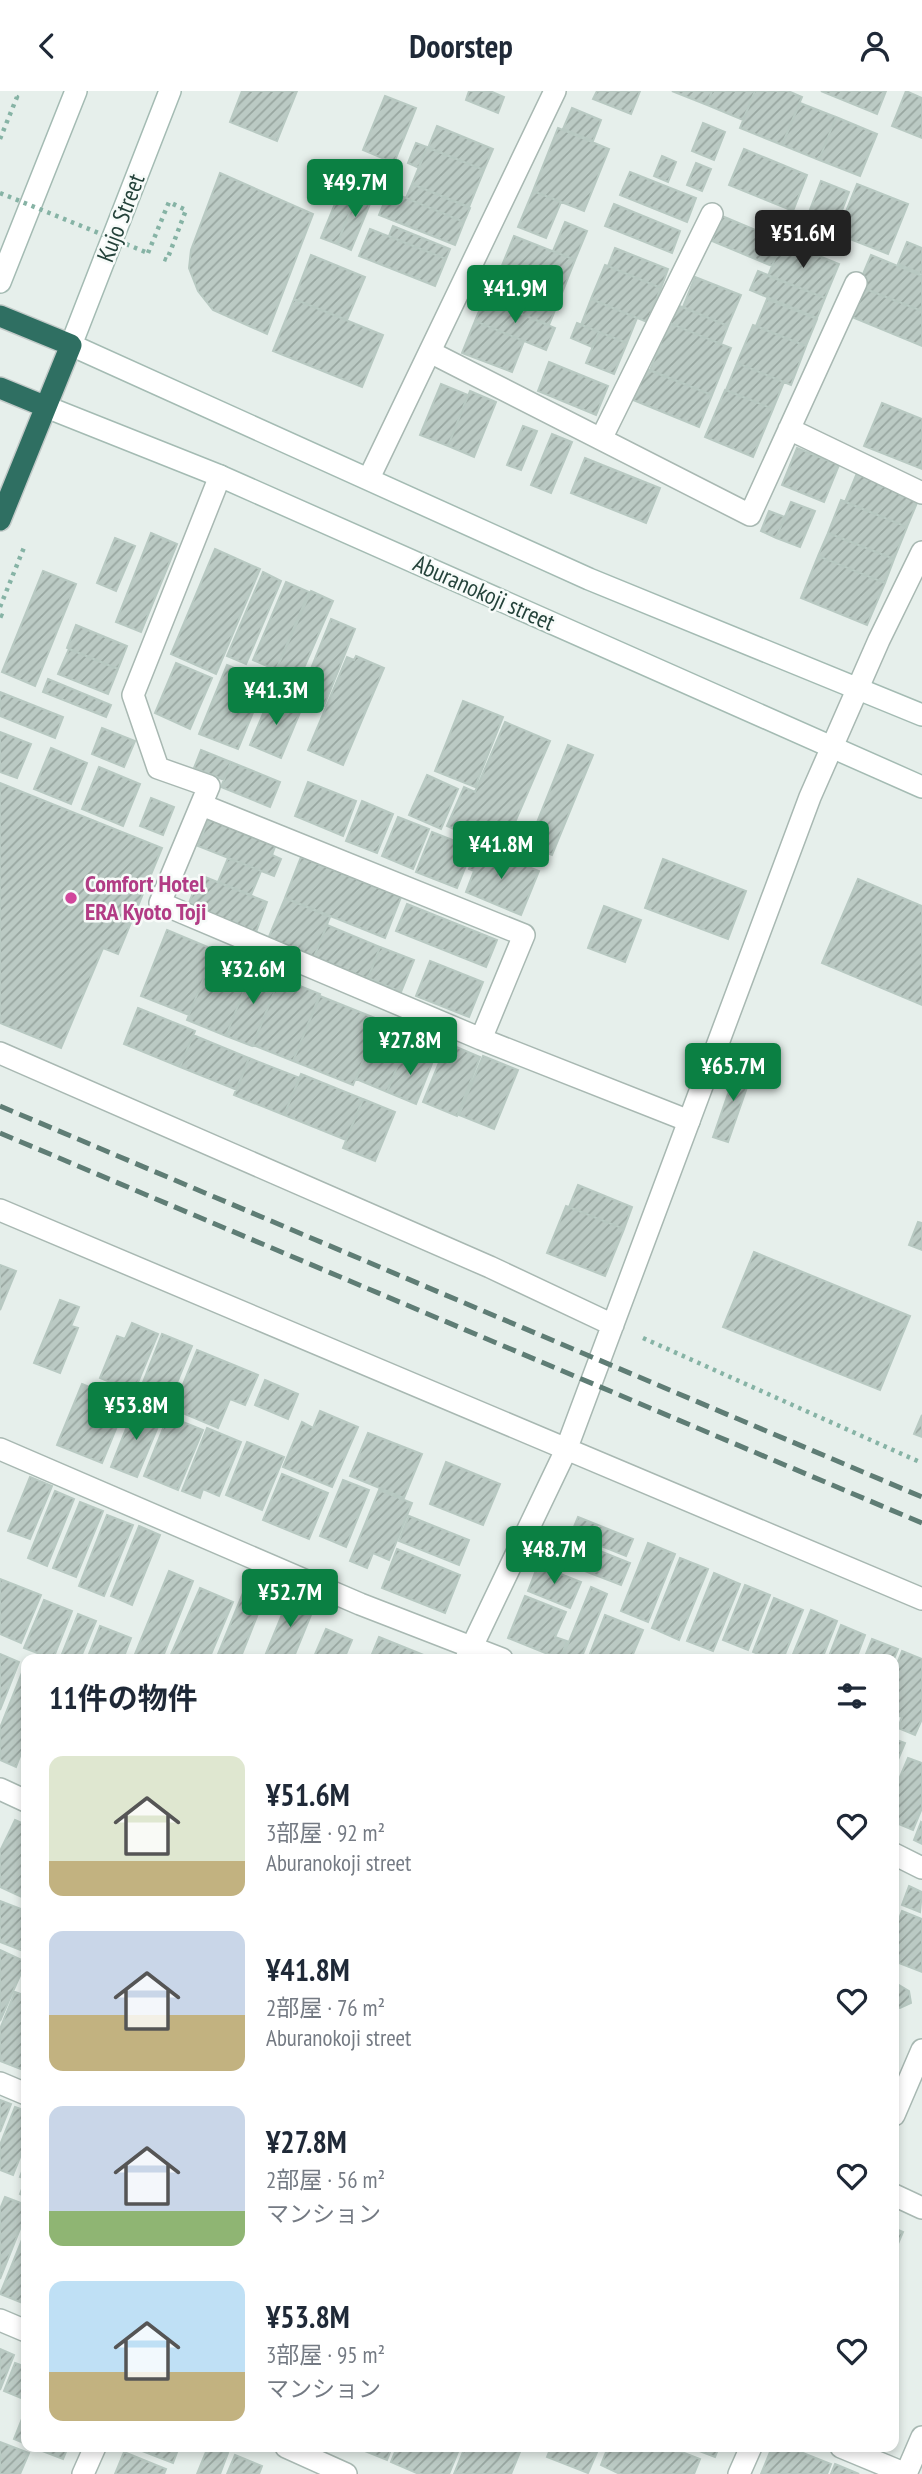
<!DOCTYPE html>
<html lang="ja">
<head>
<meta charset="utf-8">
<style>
  :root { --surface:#fff; --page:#f2f2f3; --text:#1f2937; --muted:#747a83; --accent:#0b8043 }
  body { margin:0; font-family:"PT Sans Narrow","Noto Sans JP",sans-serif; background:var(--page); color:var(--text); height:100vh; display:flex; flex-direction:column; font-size:26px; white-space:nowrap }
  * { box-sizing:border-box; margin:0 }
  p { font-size:23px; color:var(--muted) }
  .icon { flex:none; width:38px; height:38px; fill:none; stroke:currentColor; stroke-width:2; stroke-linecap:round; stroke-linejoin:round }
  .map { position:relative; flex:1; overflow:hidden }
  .drawer { position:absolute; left:21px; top:1563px; width:878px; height:798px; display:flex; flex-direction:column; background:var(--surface); border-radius:14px; box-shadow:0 4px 10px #0003 }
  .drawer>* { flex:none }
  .price { position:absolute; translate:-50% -60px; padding:0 16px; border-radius:7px; background:var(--accent); color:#fff; font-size:23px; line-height:46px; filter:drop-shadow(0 2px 4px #0008) }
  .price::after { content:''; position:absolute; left:50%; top:42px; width:21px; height:16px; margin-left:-10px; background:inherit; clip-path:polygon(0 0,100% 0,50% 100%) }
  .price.current { background:#222; color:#fff }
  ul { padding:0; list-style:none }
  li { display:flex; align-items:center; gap:21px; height:175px; padding:0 28px }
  li span { display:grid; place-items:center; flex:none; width:196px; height:140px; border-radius:14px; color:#555 }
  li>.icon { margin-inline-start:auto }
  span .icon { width:84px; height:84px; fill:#fffc; stroke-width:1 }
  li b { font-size:30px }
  h2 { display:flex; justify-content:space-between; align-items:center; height:84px; padding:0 28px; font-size:30px }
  header { display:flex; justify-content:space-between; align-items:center; height:91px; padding:0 28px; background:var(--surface); font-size:32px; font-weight:600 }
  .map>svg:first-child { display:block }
  .building { fill:url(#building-hatch); stroke:#b8c9c2; stroke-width:2 }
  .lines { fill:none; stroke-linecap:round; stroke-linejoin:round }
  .lane-casing { stroke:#a8b8b2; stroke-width:24 }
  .street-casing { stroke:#a8b8b2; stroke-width:24 }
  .secondary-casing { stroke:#a4bbb3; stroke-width:24 }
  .highway-casing { stroke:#c2cac8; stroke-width:24 }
  .path { stroke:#86b3a5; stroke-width:4.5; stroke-dasharray:3.5 5; stroke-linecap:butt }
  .lane { stroke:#fff; stroke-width:21 }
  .street { stroke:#fff; stroke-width:21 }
  .secondary { stroke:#fff; stroke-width:21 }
  .highway { stroke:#2f6f62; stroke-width:21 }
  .rail { stroke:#5f7d75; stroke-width:5; stroke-dasharray:14 7; stroke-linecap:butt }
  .path-bridge { stroke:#86b3a5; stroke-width:4.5; stroke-dasharray:3.5 5; stroke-linecap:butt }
  .hotel-dot { fill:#d1479c; stroke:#f7fbf9; stroke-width:2.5 }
  .labels { text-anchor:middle; stroke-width:5; stroke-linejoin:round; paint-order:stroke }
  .street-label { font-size:24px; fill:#24423a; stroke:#f7fbf9 }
  .hotel-label { font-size:24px; font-weight:bold; fill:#b23c85; stroke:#f7fbf9; text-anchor:start }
</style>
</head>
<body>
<header><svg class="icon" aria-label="back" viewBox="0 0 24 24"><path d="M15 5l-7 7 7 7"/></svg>Doorstep<svg class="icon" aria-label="person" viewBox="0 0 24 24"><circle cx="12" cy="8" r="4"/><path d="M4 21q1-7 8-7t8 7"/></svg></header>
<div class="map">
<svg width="922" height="2383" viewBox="0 0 922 2383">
  <defs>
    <pattern id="building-hatch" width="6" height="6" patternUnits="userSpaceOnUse" patternTransform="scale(1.75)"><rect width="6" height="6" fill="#bbcac4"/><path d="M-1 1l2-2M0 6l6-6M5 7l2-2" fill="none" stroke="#98a6a0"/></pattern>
  </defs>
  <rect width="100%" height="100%" fill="#e6efeb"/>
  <path class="building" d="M242 0H297L277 50 230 31Z
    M469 0H490L504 6 498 22 466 9Z
    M597 0H640L631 23 593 8Z
    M672 0H712L707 14Z
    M712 0H755L743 29 707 14Z
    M755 0H788L802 6 782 54 740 37Z
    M821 0H886L877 23Z
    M906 0 922 7V47L892 35Z
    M385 5 416 17 394 72 363 59Z
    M800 12 836 26 819 69 782 54Z
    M572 17 601 29 593 50 563 38Z
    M836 26 877 43 860 85 819 69Z
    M703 32 725 41 714 69 692 60Z
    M437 35 493 58 484 79 428 57Z
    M558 37 609 58 584 120 533 100Z
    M416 52 427 56 419 77 408 72Z
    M427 56 484 79 469 116 412 93Z
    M744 58 807 84 793 120 729 94Z
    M662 65 676 71 668 91 654 85Z
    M696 72 711 78 702 100 687 94Z
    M350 76 366 83 337 153 321 147Z
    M630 81 696 107 687 131 620 104Z
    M220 82 313 123 267 243 213 219 198 200 189 177 191 159Z
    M821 90 849 101 834 140 806 129Z
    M412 93 470 117 464 131 406 107Z
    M857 93 908 113 888 163 837 143Z
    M359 98 374 103 351 159 337 153Z
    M389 100 464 131 455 154 379 124Z
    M533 100 561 111 546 147 518 136Z
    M614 113 680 140 672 162 605 135Z
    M722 125 782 150 772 175 712 150Z
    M565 131 587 140 575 169 553 160Z
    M393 135 450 158 446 168 389 145Z
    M370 138 446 168 435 195 359 165Z
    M514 145 575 169 562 202 501 177Z
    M782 150 839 173 825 207 768 185Z
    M907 151 922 157V183L898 173Z
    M615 157 668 178 661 197 608 175Z
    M311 164 365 186 347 229 294 208Z
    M871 164 922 185V220L858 195Z
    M605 174 661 197 647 231 591 208Z
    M497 176 562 202 549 234 484 208Z
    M758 180 825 207 817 227 750 199Z
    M695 186 741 204 728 235 683 216Z
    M858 195 922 220V255L847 224Z
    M294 208 383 244 362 296 273 260Z
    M484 208 555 237 546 259 475 230Z
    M591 208 637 227 627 252 581 234Z
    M767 208 817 228 806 255 756 235Z
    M677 214 728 235 721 253 669 232Z
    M475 230 524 250 512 281 462 262Z
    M577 232 599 241 592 256 571 247Z
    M669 232 731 257 712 304 650 279Z
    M753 234 806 255 791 294 737 272Z
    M599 241 627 252 614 283 586 272Z
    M549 271 608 295 596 324 538 300Z
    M737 272 784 291 773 318 726 299Z
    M646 278 712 304 699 336 633 309Z
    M441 293 468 304 448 355 420 344Z
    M725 299 773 318 753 366 705 346Z
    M470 300 496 311 474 366 448 355Z
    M882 312 922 328V378L864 355Z
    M523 335 537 340 521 379 507 374Z
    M552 343 572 351 551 402 531 394Z
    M797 357 839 374 824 411 782 394Z
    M585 367 660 397 646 432 571 402Z
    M857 382 919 407 907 436 845 411Z
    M841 409 907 436 894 468 828 442Z
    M791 411 815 420 800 456 776 447Z
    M769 420 785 426 776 447 761 440Z
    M151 442 177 453 141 541 116 531Z
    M828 442 894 468 885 492 818 465Z
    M115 447 135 455 116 500 97 492Z
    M215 458 260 478 216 583 171 563Z
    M818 465 885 492 867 534 801 507Z
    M43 480 76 493 35 595 2 581Z
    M263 481 281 490 246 573 227 565Z
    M286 491 309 501 276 579 253 569Z
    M311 500 333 510 300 586 277 577Z
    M331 528 355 538 324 615 300 605Z
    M76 534 127 555 118 578 67 557Z
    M69 558 118 578 108 603 58 583Z
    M356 565 384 577 343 674 308 659 347 566 354 569Z
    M176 572 212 587 190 638 155 622Z
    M227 574 266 590 238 658 199 643Z
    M48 588 111 614 106 626 43 601Z
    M0 601 63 626 55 647 0 625Z
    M270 606 301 619 281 667 250 654Z
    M463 610 503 626 475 696 435 680Z
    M505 631 550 650 503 759 447 735 464 696 475 701Z
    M102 637 135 650 124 676 92 663Z
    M0 641 31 653 17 687 0 681Z
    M568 654 593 664 552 764 528 754Z
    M51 657 87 672 71 713 34 698Z
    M201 659 231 671 224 689 194 677Z
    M231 671 280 691 270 716 221 696Z
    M99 676 140 693 123 735 82 718Z
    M427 684 458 698 441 738 409 724Z
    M308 691 356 710 343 745 295 725Z
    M0 692 162 757 118 863 103 857 61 957 0 932Z
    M151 707 174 716 163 744 140 735Z
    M362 710 393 723 377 762 346 750Z
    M398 726 429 738 413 778 382 765Z
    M209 727 276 753 272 764 281 768 274 785 198 755Z
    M432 741 473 757 457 797 416 781Z
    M478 756 539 780 521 824 466 801 474 780 469 778Z
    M301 766 401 806 385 847 285 807Z
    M228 767 261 780 251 804 218 791Z
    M663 768 746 800 728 848 645 817Z
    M200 784 267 811 255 844 187 817Z
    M858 788 922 815V914L822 872Z
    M285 807 330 826 314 866 268 848Z
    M407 813 497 849 486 876 396 840Z
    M604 815 641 829 625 871 588 857Z
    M327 834 380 856 368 888 314 866Z
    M167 839 215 859 189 924 141 905Z
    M380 856 414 869 401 901 368 887Z
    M215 859 254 874 226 945 187 929Z
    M430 870 483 891 469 926 416 905Z
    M253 876 280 887 252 955 226 945Z
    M280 887 320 903 293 970 253 954Z
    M320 905 380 929 353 994 293 970Z
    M138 917 195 940 180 976 124 953Z
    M380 929 411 942 387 1001 356 988Z
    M193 944 249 967 237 999 180 976Z
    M447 952 480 966 457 1025 423 1011Z
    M404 959 433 970 416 1013 387 1001Z
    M483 965 518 979 494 1038 459 1024Z
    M249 967 300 987 284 1024 234 1004Z
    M738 974 753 979 728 1051 713 1046Z
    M301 983 363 1008 346 1049 284 1024Z
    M363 1008 395 1021 375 1070 343 1057Z
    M578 1094 632 1116 624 1138 569 1116Z
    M566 1115 624 1138 605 1185 547 1162Z
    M918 1131 922 1132V1159L909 1154Z
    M754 1161 910 1225 880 1299 723 1236Z
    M0 1174 16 1180 0 1219Z
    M60 1209 79 1216 71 1235 78 1237 60 1282 34 1272Z
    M132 1232 158 1243 134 1301 100 1287 117 1245 125 1248Z
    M162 1243 192 1255 167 1316 138 1304Z
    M197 1259 258 1284 245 1314 230 1308 218 1337 173 1318Z
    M265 1289 298 1303 288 1328 255 1314Z
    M82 1293 109 1304 102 1321 120 1328 102 1372 57 1354Z
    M135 1315 162 1326 137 1386 111 1376Z
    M320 1320 358 1336 332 1396 283 1376 302 1331 313 1337Z
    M922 1324V1346L914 1343Z
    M168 1325 203 1339 178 1399 144 1385Z
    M207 1337 241 1351 219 1405 203 1398 200 1407 182 1400Z
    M368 1342 422 1363 404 1407 350 1385Z
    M247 1351 284 1366 262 1419 226 1404Z
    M446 1371 500 1393 483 1434 430 1413Z
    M282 1383 328 1402 309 1448 263 1429Z
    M30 1386 52 1395 30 1448 8 1440Z
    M343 1389 369 1399 346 1456 320 1445Z
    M379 1399 412 1412 389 1469 373 1462 367 1477 350 1470Z
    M55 1400 74 1408 47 1475 28 1467Z
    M80 1411 103 1420 76 1486 53 1477Z
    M107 1424 133 1434 104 1505 79 1495Z
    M409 1425 469 1449 459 1474 399 1450Z
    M578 1426 633 1448 626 1465 571 1443Z
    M139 1435 160 1444 132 1514 111 1505Z
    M565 1446 630 1472 621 1494 556 1469Z
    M648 1452 675 1463 648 1531 621 1520Z
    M397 1458 460 1484 445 1522 382 1497Z
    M680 1467 708 1478 679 1549 652 1537Z
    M538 1474 581 1491 570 1517 528 1500Z
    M169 1480 193 1490 162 1568H133Z
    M714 1482 740 1493 713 1560 687 1550Z
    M0 1488 41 1504 21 1552 0 1543Z
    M247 1492 267 1500 240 1568H216Z
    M745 1494 770 1504 748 1559 723 1549Z
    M591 1496 607 1503 581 1568H562Z
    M200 1497 233 1511 209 1568H169Z
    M290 1504 315 1514 293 1568H273L265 1565Z
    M525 1505 566 1521 555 1546 567 1550 560 1568 508 1547Z
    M774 1507 803 1519 783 1568H771L753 1561Z
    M44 1509 72 1520 53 1568 24 1557Z
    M811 1519 837 1530 822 1568H791Z
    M78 1523 96 1530 80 1568H60Z
    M605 1524 643 1539 631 1568H588Z
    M841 1534 865 1544 856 1568H828Z
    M100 1535 131 1547 123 1568H87Z
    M326 1538 352 1549 344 1568H313Z
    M379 1546 424 1564 423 1568H370Z
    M872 1548 898 1558 894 1568H864Z
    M902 1560 922 1568V1628L915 1644 898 1637 902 1626 894 1623V1581Z
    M0 1563 19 1571 0 1619Z
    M25 1574 26 1649 16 1676 0 1669V1637Z
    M894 1648 905 1652 894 1678Z
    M908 1667 922 1672V1717L913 1739 894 1731V1700Z
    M15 1729 26 1734V1808L0 1796V1760Z
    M921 1731 922 1732V1753L914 1749Z
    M909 1795 922 1801 920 1821 902 1814Z
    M0 1810 26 1820V1852L23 1860 0 1851Z
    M902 1820 922 1828V1881L894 1870V1841Z
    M0 1859 26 1871 0 1930Z
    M894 1891 909 1900 911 1912 900 1917 894 1915Z
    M15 1901 26 1905V1980L0 1970V1938Z
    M0 2009 11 2013 0 2041Z
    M15 2016 26 2020V2051L13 2084 0 2079V2054Z
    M26 2070V2106L20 2103 26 2088 20 2086Z
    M5 2106 26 2114V2123L0 2188V2118Z
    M894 2137 903 2141 894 2162Z
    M26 2139V2210L25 2213 0 2203Z
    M0 2258 14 2264 0 2299Z
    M15 2272 26 2276V2309L4 2300Z
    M24 2323 26 2324V2353L14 2348Z
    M0 2351 29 2362 20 2383H0Z
    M32 2356H68L63 2368Z
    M132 2356H179L173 2372Z
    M208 2356 228 2362 220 2383H197Z
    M355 2356H392L387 2369Z
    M397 2356H460L449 2383H419L391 2371Z
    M465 2356H522L511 2383H454Z
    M551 2356H590L598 2359 588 2382 547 2366Z
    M608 2356H669L700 2368 694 2383H620L601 2374Z
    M689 2356H719L715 2366Z
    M772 2356H788L831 2373 827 2383H761Z
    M124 2361 166 2378 164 2383H115Z
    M235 2364 262 2375 259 2383H227Z
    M835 2373 859 2383H831Z"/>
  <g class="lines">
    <defs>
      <path id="lane" d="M430 261 750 424 856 192
        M789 338 922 402
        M602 346 712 123
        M220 385 133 604 158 677 209 695 160 812 481 948 689 1030
        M202 714 524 844 481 948
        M0 1992 26 2003
        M841 2356 906 2383"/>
      <path id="street" d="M369 387 555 0
        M0 962 490 1176 613 1234
        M0 1119 922 1508
        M0 1358 360 1513 502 1568
        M466 1568 566 1359 810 706 879 549 922 461
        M0 1698 26 1710
        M894 1763 922 1777
        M894 2024 922 1959
        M894 2104 922 2117
        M0 2229 26 2240
        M286 2356 346 2383
        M83 2383 95 2356
        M739 2383 751 2356
        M906 2383 922 2346"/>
      <path id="secondary" d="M170 0 71 254 589 488 922 624
        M0 191 76 0
        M44 315 220 385 922 696"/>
      <path id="highway" d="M0 225 71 254 0 429
        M0 297 44 315"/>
    </defs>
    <use href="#lane" class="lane-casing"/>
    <use href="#street" class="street-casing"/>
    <use href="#secondary" class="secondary-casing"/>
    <use href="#highway" class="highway-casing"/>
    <path class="path" d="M0 48 17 6 12 4
      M148 162 169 111 186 119 167 169 159 166
      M0 516 25 454
      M0 524 7 527
      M643 1247 922 1372"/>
    <use href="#lane" class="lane"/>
    <use href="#street" class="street"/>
    <use href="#secondary" class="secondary"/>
    <use href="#highway" class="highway"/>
    <path class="rail" d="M0 1015 922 1406
      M0 1042 922 1432"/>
    <path class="path-bridge" d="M0 102 148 162"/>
  </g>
  <circle class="hotel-dot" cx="71" cy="807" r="7"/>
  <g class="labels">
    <g class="street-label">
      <text transform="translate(121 127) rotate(-69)" y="8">Kujo Street</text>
      <text transform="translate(484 502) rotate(24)" y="8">Aburanokoji street</text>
    </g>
    <g class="hotel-label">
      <text x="85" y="801">Comfort Hotel<tspan x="85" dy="28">ERA Kyoto Toji</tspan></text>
    </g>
  </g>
</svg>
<b class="price" style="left:355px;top:128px">¥49.7M</b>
<b class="price current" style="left:803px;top:179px">¥51.6M</b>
<b class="price" style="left:515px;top:234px">¥41.9M</b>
<b class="price" style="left:276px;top:636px">¥41.3M</b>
<b class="price" style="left:501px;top:790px">¥41.8M</b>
<b class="price" style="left:253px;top:915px">¥32.6M</b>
<b class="price" style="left:410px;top:986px">¥27.8M</b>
<b class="price" style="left:733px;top:1012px">¥65.7M</b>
<b class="price" style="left:136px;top:1351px">¥53.8M</b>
<b class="price" style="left:554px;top:1495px">¥48.7M</b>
<b class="price" style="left:290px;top:1538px">¥52.7M</b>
<section class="drawer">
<h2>11件の物件<svg class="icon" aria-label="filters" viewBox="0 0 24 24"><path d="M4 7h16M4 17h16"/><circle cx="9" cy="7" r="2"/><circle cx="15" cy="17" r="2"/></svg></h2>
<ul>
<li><span style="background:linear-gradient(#dfe7d0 75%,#c2b280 0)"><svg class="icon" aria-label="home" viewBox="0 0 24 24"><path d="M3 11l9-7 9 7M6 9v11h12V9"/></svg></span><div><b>¥51.6M</b><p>3部屋 · 92 m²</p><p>Aburanokoji street</p></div><svg class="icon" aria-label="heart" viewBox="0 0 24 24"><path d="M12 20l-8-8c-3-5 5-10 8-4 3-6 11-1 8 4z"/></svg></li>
<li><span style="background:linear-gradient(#c9d6e8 60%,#c2b280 0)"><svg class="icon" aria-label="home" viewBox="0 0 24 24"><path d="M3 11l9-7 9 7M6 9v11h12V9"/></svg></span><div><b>¥41.8M</b><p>2部屋 · 76 m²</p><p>Aburanokoji street</p></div><svg class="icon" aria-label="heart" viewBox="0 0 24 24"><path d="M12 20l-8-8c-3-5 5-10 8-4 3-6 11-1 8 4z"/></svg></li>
<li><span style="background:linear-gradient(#c9d6e8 75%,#8fb573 0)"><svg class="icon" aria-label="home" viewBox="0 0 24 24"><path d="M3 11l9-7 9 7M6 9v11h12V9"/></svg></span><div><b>¥27.8M</b><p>2部屋 · 56 m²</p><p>マンション</p></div><svg class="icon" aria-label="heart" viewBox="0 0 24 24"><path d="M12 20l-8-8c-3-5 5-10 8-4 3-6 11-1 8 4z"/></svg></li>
<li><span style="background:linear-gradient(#bfe0f5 65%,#c2b280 0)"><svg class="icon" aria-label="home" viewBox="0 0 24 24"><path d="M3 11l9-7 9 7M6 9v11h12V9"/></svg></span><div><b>¥53.8M</b><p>3部屋 · 95 m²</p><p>マンション</p></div><svg class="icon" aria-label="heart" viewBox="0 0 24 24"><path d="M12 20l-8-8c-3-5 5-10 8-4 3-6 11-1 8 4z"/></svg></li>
</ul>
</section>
</div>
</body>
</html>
